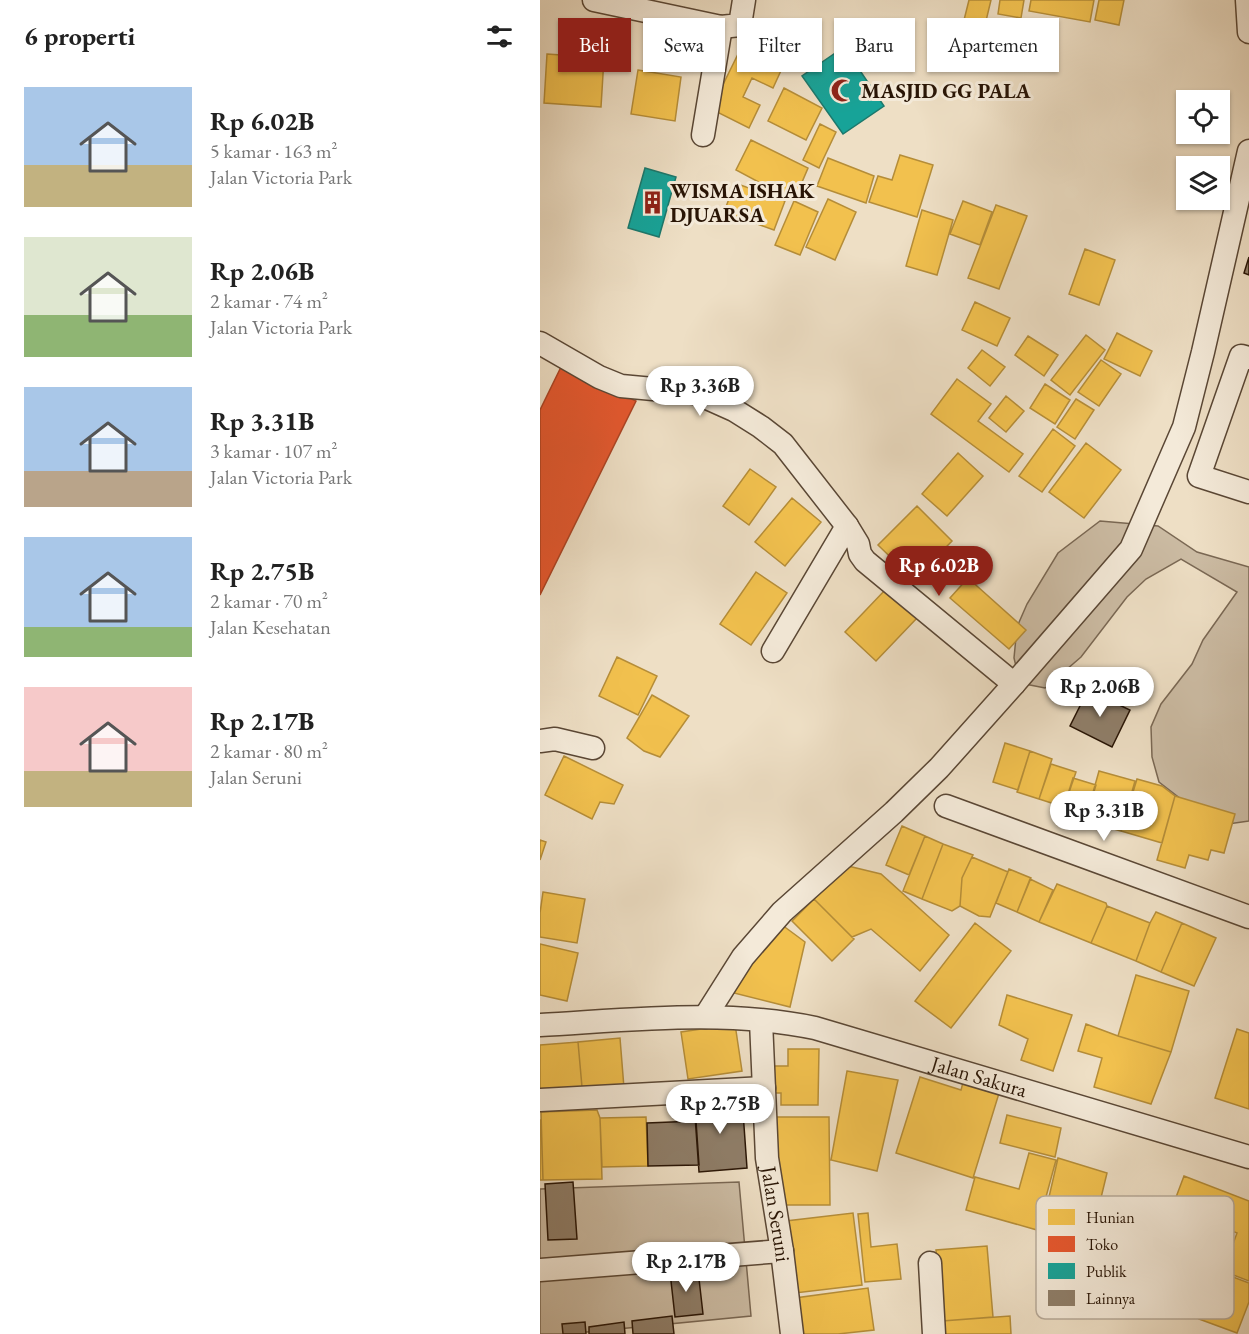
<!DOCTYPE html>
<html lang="id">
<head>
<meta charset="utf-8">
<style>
  :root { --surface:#fff; --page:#f2f2f2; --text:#222; --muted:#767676; --accent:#8f2418 }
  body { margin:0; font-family:"EB Garamond",serif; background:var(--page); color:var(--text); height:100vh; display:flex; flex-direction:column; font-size:22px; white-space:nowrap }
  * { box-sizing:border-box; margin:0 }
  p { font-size:20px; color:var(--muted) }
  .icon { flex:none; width:33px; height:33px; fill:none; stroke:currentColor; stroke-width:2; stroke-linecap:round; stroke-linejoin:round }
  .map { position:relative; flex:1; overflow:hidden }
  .panel { display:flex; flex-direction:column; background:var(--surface); width:540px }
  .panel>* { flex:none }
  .banner { position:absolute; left:18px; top:18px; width:570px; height:54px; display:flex; gap:12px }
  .buttons { position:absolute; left:636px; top:90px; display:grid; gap:12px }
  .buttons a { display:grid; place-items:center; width:54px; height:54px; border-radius:0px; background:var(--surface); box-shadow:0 2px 4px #0004; font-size:30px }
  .price { position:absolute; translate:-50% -51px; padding:0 14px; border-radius:21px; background:#fff; color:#222; font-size:20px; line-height:39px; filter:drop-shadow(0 2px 3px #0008) }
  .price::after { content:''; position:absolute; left:50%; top:36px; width:18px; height:14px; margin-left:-9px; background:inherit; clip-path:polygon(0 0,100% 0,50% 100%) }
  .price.active { background:var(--accent); color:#fff }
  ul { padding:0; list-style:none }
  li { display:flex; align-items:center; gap:18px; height:150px; padding:0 24px }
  li span { display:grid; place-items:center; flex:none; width:168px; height:120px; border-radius:0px; color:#555 }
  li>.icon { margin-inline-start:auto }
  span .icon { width:72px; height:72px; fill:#fffc; stroke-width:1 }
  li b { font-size:26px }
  h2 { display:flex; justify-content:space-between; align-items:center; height:72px; padding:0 24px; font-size:26px }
  .pill { padding:0 21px; border-radius:0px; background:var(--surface); box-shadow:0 2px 4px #0004; font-size:21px; line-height:54px }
  .pill.active { background:var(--accent); color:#fff }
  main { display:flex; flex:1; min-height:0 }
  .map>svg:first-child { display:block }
  .green { fill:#ccbca4; stroke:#7a6854; stroke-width:1.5 }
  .homes { fill:#f2c14e; stroke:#b58d38; stroke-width:1.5 }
  .shops { fill:#e4572e; stroke:#ac4322; stroke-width:1.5 }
  .public { fill:#17a398; stroke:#1c786c; stroke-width:1.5 }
  .building { fill:#8f7e69; stroke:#281405; stroke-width:1.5 }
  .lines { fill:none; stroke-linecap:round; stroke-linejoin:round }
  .minor-casing { stroke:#5a4735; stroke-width:25 }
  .minor { stroke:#f4ead9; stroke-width:22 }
  .labels { text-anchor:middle; stroke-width:6; stroke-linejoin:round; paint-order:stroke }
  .poi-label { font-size:21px; font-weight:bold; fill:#281405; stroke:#f4ead9; text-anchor:start }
  .street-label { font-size:21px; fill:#281405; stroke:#f4ead9 }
  .key { fill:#f4ead9; stroke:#b7aa99; stroke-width:1.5 }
  .key-label { font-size:16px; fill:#281405 }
</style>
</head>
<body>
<main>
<section class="panel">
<h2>6 properti<svg class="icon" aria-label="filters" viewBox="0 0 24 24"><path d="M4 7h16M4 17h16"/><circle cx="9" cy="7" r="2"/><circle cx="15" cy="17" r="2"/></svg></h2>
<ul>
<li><span style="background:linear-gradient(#a9c7e8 65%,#c2b280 0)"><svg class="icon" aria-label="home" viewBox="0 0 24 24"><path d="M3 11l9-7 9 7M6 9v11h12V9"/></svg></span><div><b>Rp 6.02B</b><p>5 kamar · 163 m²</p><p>Jalan Victoria Park</p></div></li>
<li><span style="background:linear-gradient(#dfe7d0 65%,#8fb573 0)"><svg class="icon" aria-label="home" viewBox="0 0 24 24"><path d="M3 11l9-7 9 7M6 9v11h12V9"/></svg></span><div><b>Rp 2.06B</b><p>2 kamar · 74 m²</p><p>Jalan Victoria Park</p></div></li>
<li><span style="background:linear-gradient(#a9c7e8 70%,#b9a48a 0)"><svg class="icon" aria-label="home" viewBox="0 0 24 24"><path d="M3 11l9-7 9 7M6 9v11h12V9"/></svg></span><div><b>Rp 3.31B</b><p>3 kamar · 107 m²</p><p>Jalan Victoria Park</p></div></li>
<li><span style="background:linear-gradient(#a9c7e8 75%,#8fb573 0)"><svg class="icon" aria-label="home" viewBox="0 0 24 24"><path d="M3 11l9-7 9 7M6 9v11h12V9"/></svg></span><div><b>Rp 2.75B</b><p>2 kamar · 70 m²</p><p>Jalan Kesehatan</p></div></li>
<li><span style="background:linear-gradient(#f6c9c9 70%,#c2b280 0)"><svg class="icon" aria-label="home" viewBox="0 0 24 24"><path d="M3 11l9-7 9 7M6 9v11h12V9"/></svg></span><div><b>Rp 2.17B</b><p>2 kamar · 80 m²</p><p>Jalan Seruni</p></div></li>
</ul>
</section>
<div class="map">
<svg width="709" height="1334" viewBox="0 0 709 1334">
  <rect width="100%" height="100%" fill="#eedfc5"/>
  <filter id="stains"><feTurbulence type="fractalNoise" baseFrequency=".00333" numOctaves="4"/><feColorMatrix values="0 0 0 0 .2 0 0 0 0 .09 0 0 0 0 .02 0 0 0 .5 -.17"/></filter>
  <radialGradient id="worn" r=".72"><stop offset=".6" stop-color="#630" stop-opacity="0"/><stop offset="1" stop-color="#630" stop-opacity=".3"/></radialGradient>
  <path class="green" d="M560 521 618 526 657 552 709 567V821L688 824 663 816 619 782 612 757 611 727 621 704 652 664 663 640 697 592 641 559 606 579 587 597 541 657 505 688 480 683 474 658 477 627 487 604 518 553Z
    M199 1182 211 1316 26 1334H0V1189Z"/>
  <path class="homes" d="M429 0H451L440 46 419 40Z
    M460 0H484L481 18 458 14Z
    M491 0H554L550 22 489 11Z
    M559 0H584L579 25 555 20Z
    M203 44 244 64 233 88 212 78 203 97 220 105 209 128 171 109Z
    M7 54 64 58 61 107 4 103Z
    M98 70 141 77 135 121 91 114Z
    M244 88 282 108 266 140 228 121Z
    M280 124 296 132 279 168 263 160Z
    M211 140 268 168 254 201 196 170Z
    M360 155 393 165 377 217 329 202 338 176 352 180Z
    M288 158 334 176 326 203 277 186Z
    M195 183 245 201 234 230 184 212Z
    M288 199 316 212 295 260 266 247Z
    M254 201 278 212 260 255 235 245Z
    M423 201 452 212 440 245 410 234Z
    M456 205 487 216 459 289 428 278Z
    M382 210 413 220 397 275 366 266Z
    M545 249 575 260 559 305 529 294Z
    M435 302 470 318 457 346 422 330Z
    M577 333 612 351 600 376 564 359Z
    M546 335 565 350 530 395 511 380Z
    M488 336 518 355 504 376 475 355Z
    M442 350 465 367 450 386 428 368Z
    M561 360 581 374 559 406 538 392Z
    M417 379 451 404 438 421 483 454 469 472 391 414Z
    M505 384 530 400 515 424 490 408Z
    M466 396 484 411 466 432 449 418Z
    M536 399 554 410 535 439 517 427Z
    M513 429 535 446 502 492 479 476Z
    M546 443 581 470 544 518 509 492Z
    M418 453 443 476 407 516 382 494Z
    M210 469 236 487 209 525 183 506Z
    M252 498 281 522 245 566 215 542Z
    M377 506 412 541 374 580 338 545Z
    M216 572 247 593 211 645 180 624Z
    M428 578 486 630 469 649 410 598Z
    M346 589 377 618 336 661 305 632Z
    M77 657 117 676 98 715 59 696Z
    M112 695 149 716 120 757 104 751 87 738Z
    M465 743 490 751 478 790 453 782Z
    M490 751 512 759 499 799 477 792Z
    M24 756 83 785 74 804 60 802 52 819 5 795Z
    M511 764 536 772 524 807 499 799Z
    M559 771 595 781 581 831 545 821Z
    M533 778 556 785 546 818 523 810Z
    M597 779 622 786 635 796 622 843 581 831Z
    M635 796 695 814 684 853 671 850 668 860 649 855 645 868 617 860Z
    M362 826 385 836 369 875 346 865Z
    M385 836 403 844 382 899 363 891Z
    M0 840 6 842 0 860Z
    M403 844 433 855 422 878 420 906 412 911 382 899Z
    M432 857 468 872 450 917 439 916 420 906 422 878Z
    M308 866 341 874 409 935 380 971 331 929 312 937 274 899Z
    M469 869 491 878 477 912 456 903Z
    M490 879 513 890 499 922 477 912Z
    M517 884 566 903 567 906 551 943 499 922Z
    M3 892 45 899 37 943 0 937V913Z
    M274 899 314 939 292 961 252 921Z
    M567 906 610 923 596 961 551 943Z
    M616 912 642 923 621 972 596 961 610 923Z
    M238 922 265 942 250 1007 194 993 198 975Z
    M435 923 471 951 411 1028 375 1001Z
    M642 923 676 938 654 986 621 972Z
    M0 944 38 953 27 1001 0 995Z
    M596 975 649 991 631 1052 578 1036Z
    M467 995 532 1015 513 1071 481 1060 488 1039 459 1025Z
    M195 1024 202 1071 148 1079 141 1032Z
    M546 1024 578 1036 631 1052 611 1104 554 1087 562 1058 538 1051Z
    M697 1029 709 1033V1109L675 1098Z
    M80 1038 84 1088 42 1087 38 1042Z
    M38 1042 42 1087 0 1090V1045Z
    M248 1049H279L278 1105H241V1093H230V1066H248Z
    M307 1071 358 1080 337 1171 291 1160Z
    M380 1077 421 1090 424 1079 460 1090 433 1178 356 1153Z
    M57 1110 60 1118 62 1179 3 1180 1 1112Z
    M467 1115 521 1128 515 1157 460 1143Z
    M106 1117 108 1166 62 1167 60 1118Z
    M236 1117H289L290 1205H236Z
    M0 1120H1L3 1180H0Z
    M489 1153 516 1160 497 1230 426 1210 435 1177 479 1189Z
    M518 1158 567 1173 559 1206 610 1224 594 1268 500 1236Z
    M644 1176 709 1201V1281L683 1271 697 1233 674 1224 663 1253 621 1237Z
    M313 1213 322 1285 255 1293 246 1221Z
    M328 1213 331 1247 357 1244 361 1279 325 1282 318 1214Z
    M447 1246 453 1317 402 1321 396 1250Z
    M677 1271 709 1283V1302L697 1333 659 1319Z
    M328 1288 334 1330 298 1334H260L255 1298Z
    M470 1316 471 1334H403L402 1321Z"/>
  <path class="shops" d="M22 365 96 401 0 595V410Z"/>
  <path class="public" d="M304 47 344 106 303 134 262 76Z
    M105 168 136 177 119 237 88 228Z"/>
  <path class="building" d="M709 257V275L704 273Z
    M548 690 590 710 572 747 530 726Z
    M202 1098 207 1168 159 1172 154 1102Z
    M156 1121 159 1165 108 1166 107 1123Z
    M33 1182 37 1239 8 1240 5 1184Z
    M158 1270 163 1314 135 1317 130 1272Z
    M132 1316 134 1334H93L92 1321Z
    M45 1322 46 1334H23L22 1324Z
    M84 1322 85 1334H49V1327Z"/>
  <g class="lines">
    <defs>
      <g id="minor">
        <path d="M54 0 181 27 200 25 204 0"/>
        <path d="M707 0 709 32"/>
        <path d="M163 135 181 27"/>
        <path d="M0 343 59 377 81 386 156 393 194 410 221 427 243 444 307 526 318 544 320 554 325 561 474 684"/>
        <path d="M709 358 701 356 659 476 709 492"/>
        <path d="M233 651 307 526"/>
        <path d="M0 741 15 739 53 748"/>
        <path d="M406 806 709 917"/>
        <path d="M165 1017 203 957 242 912 354 812 399 768 474 684 591 549 644 427 663 352 709 151"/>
        <path id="s1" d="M221 1021 227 1158 242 1251 252 1334"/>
        <path id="s2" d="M0 1025C91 1020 185 1009 275 1028L709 1157"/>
        <path d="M0 1100 224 1088"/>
        <path d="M390 1263 394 1334"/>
        <path d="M0 1270 242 1251"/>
      </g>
    </defs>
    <use href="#minor" class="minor-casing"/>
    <use href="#minor" class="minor"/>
  </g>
  <defs>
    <symbol id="mosque-bare" viewBox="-9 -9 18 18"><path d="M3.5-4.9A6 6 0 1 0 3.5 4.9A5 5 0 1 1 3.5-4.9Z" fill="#8f2418" stroke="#f4ead9" stroke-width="2.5" paint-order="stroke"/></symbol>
    <symbol id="building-bare" viewBox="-9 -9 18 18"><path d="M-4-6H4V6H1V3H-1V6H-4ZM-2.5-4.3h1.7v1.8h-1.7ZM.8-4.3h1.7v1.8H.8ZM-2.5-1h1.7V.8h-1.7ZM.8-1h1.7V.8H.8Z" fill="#8f2418" stroke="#f4ead9" stroke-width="2.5" paint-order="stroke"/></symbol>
  </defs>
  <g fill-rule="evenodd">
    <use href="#mosque-bare" x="286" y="74" width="33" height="33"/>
    <use href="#building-bare" x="96" y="186" width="33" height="33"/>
  </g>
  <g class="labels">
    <g class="poi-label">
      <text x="321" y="98">MASJID GG PALA</text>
      <text x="130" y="198">WISMA ISHAK<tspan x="130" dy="24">DJUARSA</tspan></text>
    </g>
    <g class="street-label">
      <text dy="7" stroke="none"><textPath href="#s2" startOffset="447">Jalan Sakura</textPath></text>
      <text dy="7" stroke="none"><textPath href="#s1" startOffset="194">Jalan Seruni</textPath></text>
    </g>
  </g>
  <rect x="496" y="1196" width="198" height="123" rx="9" class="key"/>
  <rect x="508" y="1209" width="27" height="16" fill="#f2c14e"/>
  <rect x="508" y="1236" width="27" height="16" fill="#e4572e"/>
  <rect x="508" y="1263" width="27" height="16" fill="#17a398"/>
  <rect x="508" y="1290" width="27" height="16" fill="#8f7e69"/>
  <g class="key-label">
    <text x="546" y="1223">Hunian</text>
    <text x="546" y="1250">Toko</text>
    <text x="546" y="1277">Publik</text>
    <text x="546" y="1304">Lainnya</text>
  </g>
  <rect width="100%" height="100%" filter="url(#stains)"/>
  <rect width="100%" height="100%" fill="url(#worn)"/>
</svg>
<div class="buttons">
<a><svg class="icon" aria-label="locate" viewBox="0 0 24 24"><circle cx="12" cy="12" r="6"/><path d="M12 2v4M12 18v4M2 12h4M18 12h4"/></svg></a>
<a><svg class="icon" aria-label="layers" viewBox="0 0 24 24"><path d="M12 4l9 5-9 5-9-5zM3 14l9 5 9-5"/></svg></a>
</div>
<b class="price" style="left:160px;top:417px">Rp 3.36B</b>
<b class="price active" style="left:399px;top:597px">Rp 6.02B</b>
<b class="price" style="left:560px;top:718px">Rp 2.06B</b>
<b class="price" style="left:564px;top:842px">Rp 3.31B</b>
<b class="price" style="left:180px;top:1135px">Rp 2.75B</b>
<b class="price" style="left:146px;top:1293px">Rp 2.17B</b>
<div class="banner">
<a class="pill active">Beli</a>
<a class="pill">Sewa</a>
<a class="pill">Filter</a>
<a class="pill">Baru</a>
<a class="pill">Apartemen</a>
</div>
</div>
</main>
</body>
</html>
